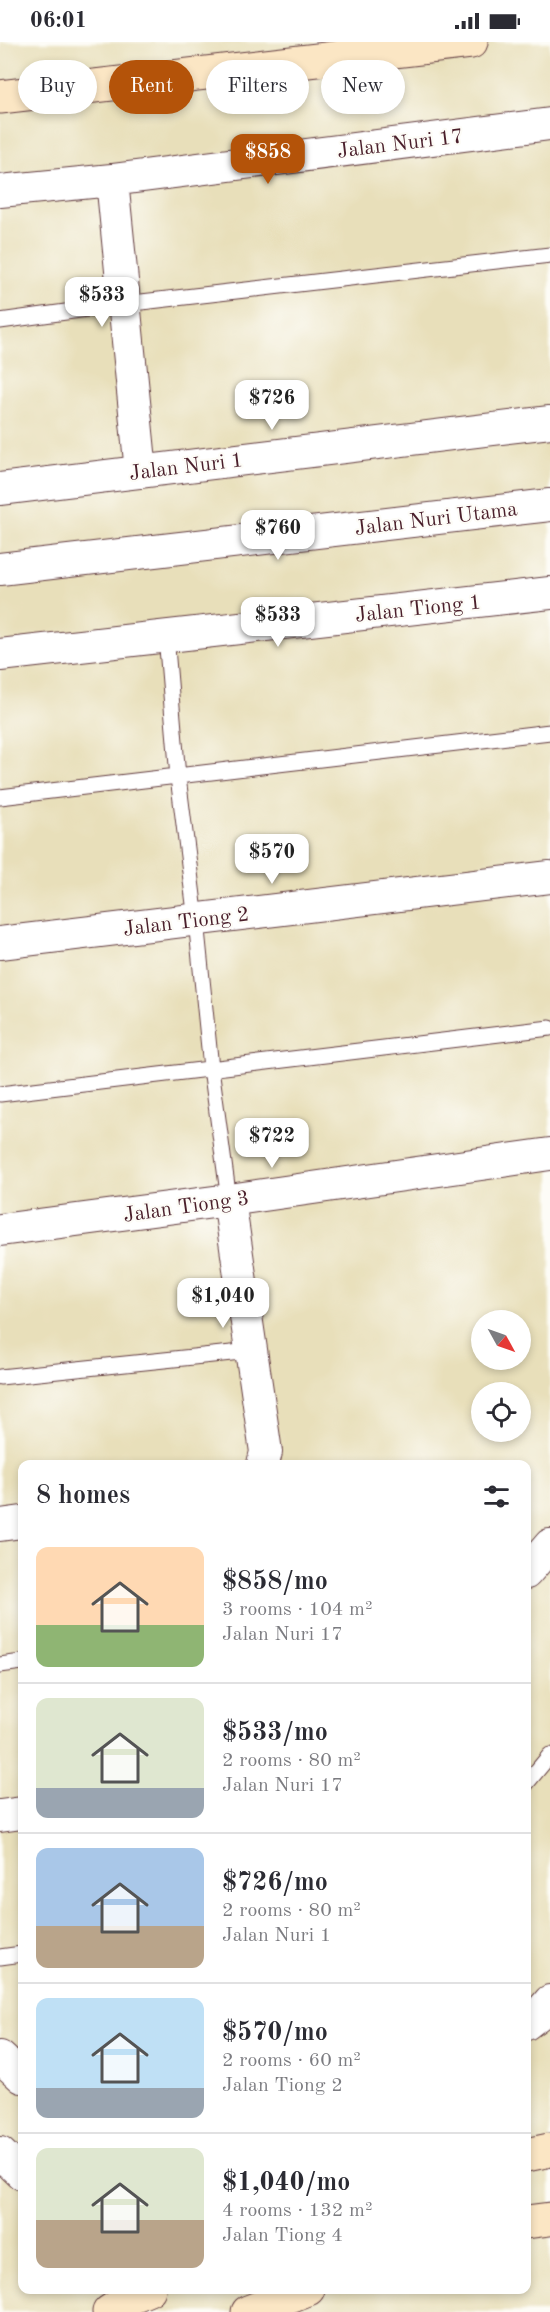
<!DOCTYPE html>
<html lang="en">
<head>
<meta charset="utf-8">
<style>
  :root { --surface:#fff; --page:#f7f7f7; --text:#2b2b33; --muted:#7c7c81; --line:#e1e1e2; --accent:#b45309 }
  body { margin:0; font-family:"Old Standard TT",serif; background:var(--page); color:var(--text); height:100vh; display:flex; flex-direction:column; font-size:22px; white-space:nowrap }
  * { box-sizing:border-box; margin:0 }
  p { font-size:20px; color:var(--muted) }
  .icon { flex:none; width:33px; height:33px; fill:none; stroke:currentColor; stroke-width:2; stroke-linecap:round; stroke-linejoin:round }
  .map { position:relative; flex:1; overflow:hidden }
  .side { position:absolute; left:18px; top:1418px; width:513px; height:834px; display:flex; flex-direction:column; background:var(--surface); border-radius:12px; box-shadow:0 3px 9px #0003 }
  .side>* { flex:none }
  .guide { position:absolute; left:18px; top:18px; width:514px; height:54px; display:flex; gap:12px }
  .needle { width:39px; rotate:130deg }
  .controls { position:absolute; left:471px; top:1268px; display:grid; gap:12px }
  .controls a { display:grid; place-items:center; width:60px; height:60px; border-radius:50%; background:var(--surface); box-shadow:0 3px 9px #0003; font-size:30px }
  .price { position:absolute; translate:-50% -51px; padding:0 14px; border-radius:12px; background:#fff; color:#222; font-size:20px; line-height:39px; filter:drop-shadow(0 2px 3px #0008) }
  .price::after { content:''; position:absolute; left:50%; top:36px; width:18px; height:14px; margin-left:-9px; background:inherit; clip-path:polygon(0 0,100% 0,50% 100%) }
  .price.on { background:var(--accent); color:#fff }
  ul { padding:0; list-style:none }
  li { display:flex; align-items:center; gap:18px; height:150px; padding:0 18px }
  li+li { border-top:2px solid var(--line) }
  li span { display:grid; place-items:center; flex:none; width:168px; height:120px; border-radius:12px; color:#555 }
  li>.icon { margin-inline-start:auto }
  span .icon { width:72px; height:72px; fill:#fffc; stroke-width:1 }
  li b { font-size:26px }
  h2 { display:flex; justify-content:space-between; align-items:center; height:72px; padding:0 18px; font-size:26px }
  .tag { padding:0 21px; border-radius:27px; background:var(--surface); box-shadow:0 3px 9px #0003; font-size:21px; line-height:54px }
  .tag.on { background:var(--accent); color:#fff }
  .status { display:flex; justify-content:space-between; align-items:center; height:42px; padding:0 30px; background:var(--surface); direction:ltr }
  .status svg { height:16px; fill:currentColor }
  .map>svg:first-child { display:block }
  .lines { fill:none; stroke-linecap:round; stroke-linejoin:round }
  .lane-casing { stroke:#623c40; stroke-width:17 }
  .street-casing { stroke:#623c40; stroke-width:34 }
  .secondary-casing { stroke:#623c40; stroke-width:35 }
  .lane { stroke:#fff; stroke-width:15 }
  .street { stroke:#fff; stroke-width:32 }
  .secondary { stroke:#fbe6c4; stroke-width:33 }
  .labels { text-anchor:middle; stroke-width:4.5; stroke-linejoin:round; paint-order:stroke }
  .street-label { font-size:21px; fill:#4a1f2b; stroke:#fdfcf7 }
</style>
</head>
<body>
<div class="status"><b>06:01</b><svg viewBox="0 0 49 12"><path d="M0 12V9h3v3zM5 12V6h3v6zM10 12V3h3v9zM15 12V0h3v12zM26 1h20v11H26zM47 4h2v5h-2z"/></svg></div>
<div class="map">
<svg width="550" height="2270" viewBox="0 0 550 2270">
  <rect width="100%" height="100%" fill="#fdfcf7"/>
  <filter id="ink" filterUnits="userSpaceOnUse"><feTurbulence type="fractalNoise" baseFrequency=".0167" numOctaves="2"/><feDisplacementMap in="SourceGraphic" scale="12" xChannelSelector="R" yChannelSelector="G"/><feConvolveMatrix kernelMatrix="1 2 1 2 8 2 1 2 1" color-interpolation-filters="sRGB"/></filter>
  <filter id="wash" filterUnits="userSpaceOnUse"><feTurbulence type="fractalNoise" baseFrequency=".008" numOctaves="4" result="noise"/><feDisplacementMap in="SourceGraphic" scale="24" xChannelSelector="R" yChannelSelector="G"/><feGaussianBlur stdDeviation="1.35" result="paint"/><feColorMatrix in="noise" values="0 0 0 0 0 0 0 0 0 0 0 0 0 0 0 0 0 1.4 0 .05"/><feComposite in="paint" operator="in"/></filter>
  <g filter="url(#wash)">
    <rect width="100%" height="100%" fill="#e8dfba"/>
  </g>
  <g filter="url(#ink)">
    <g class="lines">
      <defs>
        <path id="lane" d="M0 279 124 262 550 213
          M166 594 178 735 196 878 211 1026 229 1158
          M0 755 550 690
          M0 1052 550 986
          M0 1335 251 1309
          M0 1623 22 1620
          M526 1742 550 1713
          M0 1915 22 1912"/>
        <path id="street" d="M112 138 141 430
          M0 149 112 138 550 82
          M0 447 550 380
          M0 527 550 463
          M0 613 550 551
          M0 901 550 835
          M229 1158 266 1410 263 1422
          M0 1188 229 1158 550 1112
          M0 1483 22 1480
          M526 1531 550 1503
          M0 1774 22 1771
          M526 1982 539 1972 550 1959
          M0 2015 22 2035
          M0 2111 22 2132"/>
        <path id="secondary" d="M0 55 471 0
          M526 2113 550 2108
          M526 2180 550 2177
          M109 2270 135 2253 149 2247
          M248 2270 308 2247"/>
      </defs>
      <use href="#lane" class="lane-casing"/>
      <use href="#street" class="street-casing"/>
      <use href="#secondary" class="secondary-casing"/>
      <use href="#lane" class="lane"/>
      <use href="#street" class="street"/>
      <use href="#secondary" class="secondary"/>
    </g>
  </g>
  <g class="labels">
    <g class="street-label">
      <text transform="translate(400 101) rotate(-7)" y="7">Jalan Nuri 17</text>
      <text transform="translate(186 424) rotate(-7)" y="7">Jalan Nuri 1</text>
      <text transform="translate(436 476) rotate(-7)" y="7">Jalan Nuri Utama</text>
      <text transform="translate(418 566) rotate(-6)" y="7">Jalan Tiong 1</text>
      <text transform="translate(186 879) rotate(-7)" y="7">Jalan Tiong 2</text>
      <text transform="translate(186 1164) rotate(-8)" y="7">Jalan Tiong 3</text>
    </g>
  </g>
</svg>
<div class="controls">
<a><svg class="needle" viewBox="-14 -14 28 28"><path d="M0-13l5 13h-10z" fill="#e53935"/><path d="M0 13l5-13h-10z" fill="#7c7c81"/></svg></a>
<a><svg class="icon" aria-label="locate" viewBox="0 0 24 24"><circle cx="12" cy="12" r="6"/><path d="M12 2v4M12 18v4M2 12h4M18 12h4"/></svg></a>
</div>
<b class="price on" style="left:268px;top:143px">$858</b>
<b class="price" style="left:102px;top:286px">$533</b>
<b class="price" style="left:272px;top:389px">$726</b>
<b class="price" style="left:278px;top:519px">$760</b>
<b class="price" style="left:278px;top:606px">$533</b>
<b class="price" style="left:272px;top:843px">$570</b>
<b class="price" style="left:272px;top:1127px">$722</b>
<b class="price" style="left:223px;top:1287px">$1,040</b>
<div class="guide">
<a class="tag">Buy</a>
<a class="tag on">Rent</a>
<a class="tag">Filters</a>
<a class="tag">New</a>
</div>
<section class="side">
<h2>8 homes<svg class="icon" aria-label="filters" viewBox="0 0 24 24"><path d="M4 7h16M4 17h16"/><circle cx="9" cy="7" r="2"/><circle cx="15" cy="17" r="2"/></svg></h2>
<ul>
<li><span style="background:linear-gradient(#ffd9b3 65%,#8fb573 0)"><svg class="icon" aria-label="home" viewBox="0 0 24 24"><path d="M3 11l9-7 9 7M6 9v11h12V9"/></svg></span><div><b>$858/mo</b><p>3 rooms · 104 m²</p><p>Jalan Nuri 17</p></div></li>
<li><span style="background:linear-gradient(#dfe7d0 75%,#9aa5b1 0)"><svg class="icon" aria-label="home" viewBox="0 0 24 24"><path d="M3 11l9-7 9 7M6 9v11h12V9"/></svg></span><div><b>$533/mo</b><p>2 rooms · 80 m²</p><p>Jalan Nuri 17</p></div></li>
<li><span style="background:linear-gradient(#a9c7e8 65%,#b9a48a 0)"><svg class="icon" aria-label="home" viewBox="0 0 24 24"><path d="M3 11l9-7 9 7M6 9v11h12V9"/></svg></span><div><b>$726/mo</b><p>2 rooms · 80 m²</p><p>Jalan Nuri 1</p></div></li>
<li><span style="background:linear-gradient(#bfe0f5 75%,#9aa5b1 0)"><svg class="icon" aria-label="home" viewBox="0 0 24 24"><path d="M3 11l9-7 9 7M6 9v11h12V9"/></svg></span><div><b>$570/mo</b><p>2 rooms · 60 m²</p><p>Jalan Tiong 2</p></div></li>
<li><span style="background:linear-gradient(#dfe7d0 60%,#b9a48a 0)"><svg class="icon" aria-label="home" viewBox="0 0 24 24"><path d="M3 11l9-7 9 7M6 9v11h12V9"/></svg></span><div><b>$1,040/mo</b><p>4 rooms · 132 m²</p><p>Jalan Tiong 4</p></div></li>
</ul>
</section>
</div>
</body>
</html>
